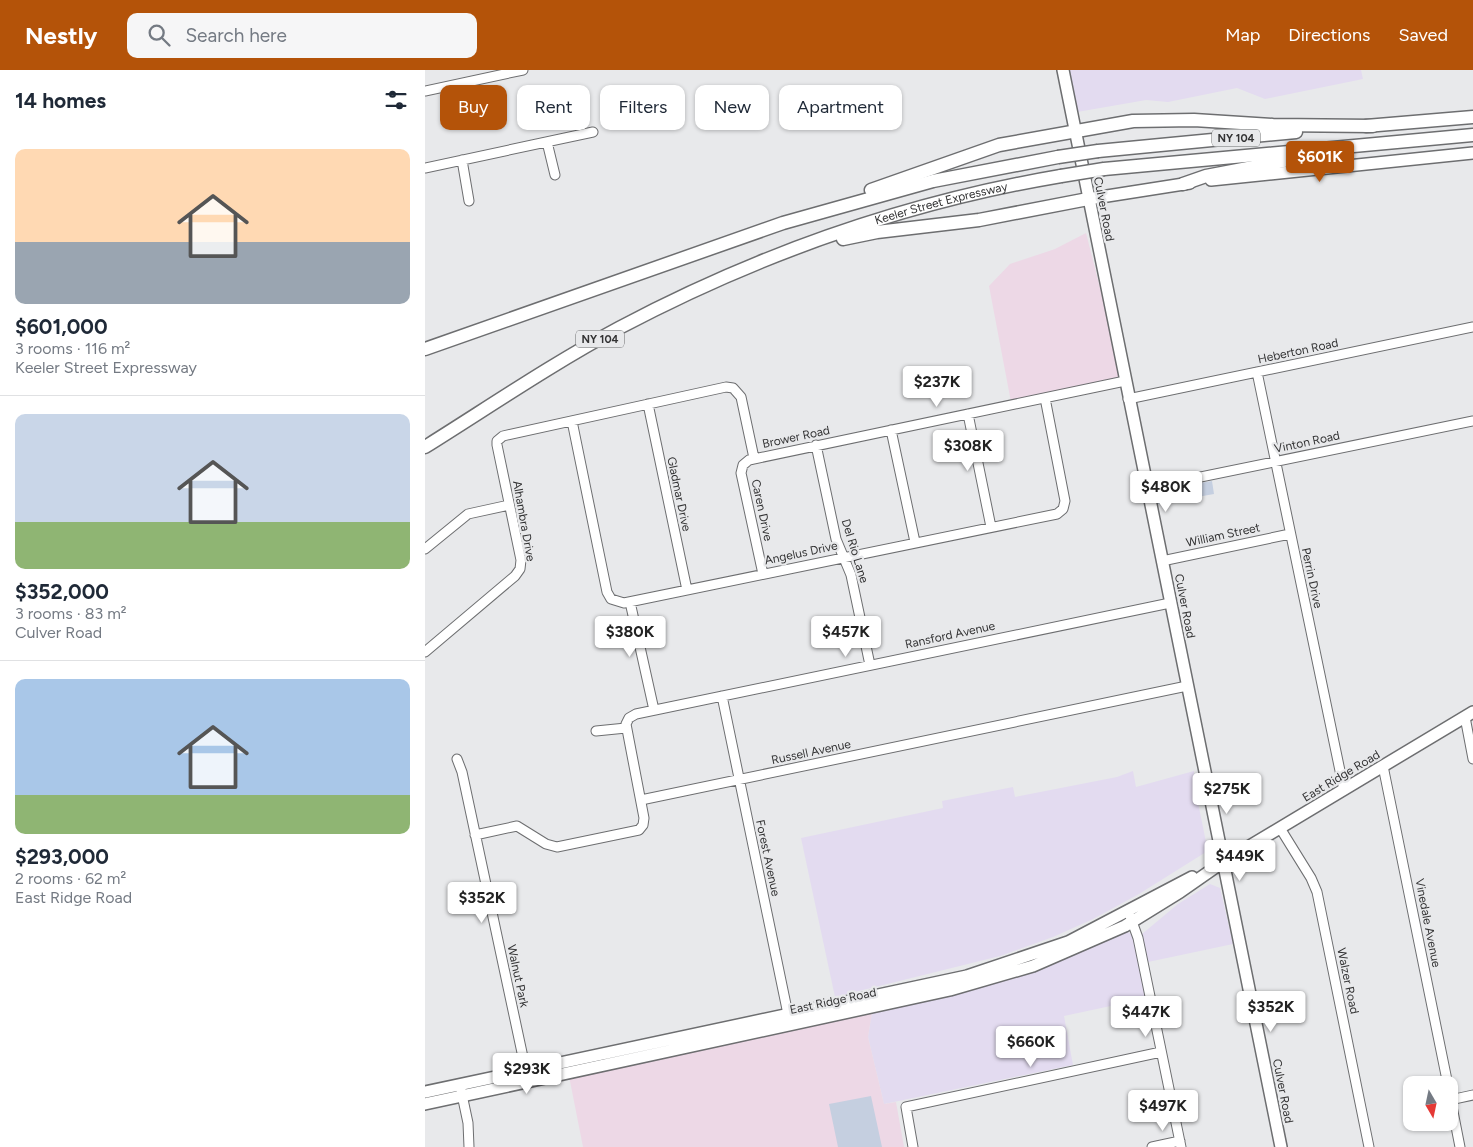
<!DOCTYPE html>
<html lang="en">
<head>
<meta charset="utf-8">
<style>
  :root { --surface:#fff; --page:#f6f6f7; --text:#1f2937; --muted:#747a83; --line:#e0e1e3; --accent:#b45309 }
  body { margin:0; font-family:Figtree,sans-serif; background:var(--page); color:var(--text); height:100vh; display:flex; flex-direction:column; font-size:19px; white-space:nowrap }
  * { box-sizing:border-box; margin:0 }
  p { font-size:16px; color:var(--muted) }
  .icon { flex:none; width:28px; height:28px; fill:none; stroke:currentColor; stroke-width:2; stroke-linecap:round; stroke-linejoin:round }
  .map { position:relative; flex:1; overflow:hidden }
  .details { display:flex; flex-direction:column; background:var(--surface); width:425px }
  .details>* { flex:none }
  .top-card { position:absolute; left:15px; top:15px; width:475px; height:45px; display:flex; gap:10px }
  .needle { width:32px; rotate:171deg }
  .tools { position:absolute; left:978px; top:1006px; display:grid; gap:10px }
  .tools a { display:grid; place-items:center; width:55px; height:55px; border-radius:10px; background:var(--surface); box-shadow:0 1px 4px #0004; font-size:25px }
  .price { position:absolute; translate:-50% -42px; padding:0 11px; border-radius:5px; background:#fff; color:#222; font-size:16px; line-height:32px; filter:drop-shadow(0 1px 2px #0008) }
  .price::after { content:''; position:absolute; left:50%; top:30px; width:15px; height:11px; margin-left:-8px; background:inherit; clip-path:polygon(0 0,100% 0,50% 100%) }
  .price.on { background:var(--accent); color:#fff }
  ul { padding:0; list-style:none }
  li { display:grid; align-content:center; gap:10px; height:265px; padding:0 15px }
  li+li { border-top:1px solid var(--line) }
  li span { display:grid; place-items:center; height:155px; border-radius:10px; color:#555 }
  li>.icon { margin-inline-start:auto }
  span .icon { width:90px; height:90px; fill:#fffc; stroke-width:1 }
  li b { font-size:21px }
  h2 { display:flex; justify-content:space-between; align-items:center; height:60px; padding:0 15px; font-size:21px }
  .pill { padding:0 18px; border-radius:10px; background:var(--surface); box-shadow:0 1px 4px #0004; font-size:18px; line-height:45px }
  .pill.on { background:var(--accent); color:#fff }
  header { display:flex; align-items:center; gap:30px; box-sizing:border-box; height:70px; padding:0 25px; background:var(--accent); color:#fff }
  header strong { font-size:24px }
  nav { display:flex; gap:28px; margin-inline-start:auto; font-size:18px }
  .search { width:350px; height:45px; background:var(--page); display:flex; align-items:center; gap:12px; box-sizing:border-box; padding:0 18px; border-radius:10px; color:var(--muted); font-size:19px }
  main { display:flex; flex:1; min-height:0 }
  .map>svg:first-child { display:block }
  .commercial { fill:#e3dbf0 }
  .education { fill:#edd8e6 }
  .green { fill:#c5cfe0 }
  .lines { fill:none; stroke-linecap:round; stroke-linejoin:round }
  .minor-casing { stroke:#6d6e70; stroke-width:11 }
  .major-casing { stroke:#6d6e70; stroke-width:14 }
  .highway-casing { stroke:#6d6e70; stroke-width:15 }
  .minor { stroke:#fff; stroke-width:9 }
  .major { stroke:#fff; stroke-width:11 }
  .highway { stroke:#fff; stroke-width:12 }
  .highway-bridge-casing { stroke:#6d6e70; stroke-width:15; stroke-linecap:butt }
  .highway-bridge { stroke:#fff; stroke-width:12 }
  .labels { text-anchor:middle; stroke-width:4.5; stroke-linejoin:round; paint-order:stroke }
  .shield { fill:#e8e9eb; stroke:#696a6b; stroke-width:1 }
  .shield-label { font-size:11px; font-weight:bold; fill:#333334 }
  .street-label { font-size:12px; fill:#333334; stroke:#e8e9eb }
</style>
</head>
<body>
<header>
<strong>Nestly</strong>
<div class="search"><svg class="icon" aria-label="search" viewBox="0 0 24 24"><circle cx="10" cy="10" r="6"/><path d="M15 15l6 6"/></svg>Search here</div>
<nav><a>Map</a><a>Directions</a><a>Saved</a></nav>
</header>
<main>
<section class="details">
<h2>14 homes<svg class="icon" aria-label="filters" viewBox="0 0 24 24"><path d="M4 7h16M4 17h16"/><circle cx="9" cy="7" r="2"/><circle cx="15" cy="17" r="2"/></svg></h2>
<ul>
<li><span style="background:linear-gradient(#ffd9b3 60%,#9aa5b1 0)"><svg class="icon" aria-label="home" viewBox="0 0 24 24"><path d="M3 11l9-7 9 7M6 9v11h12V9"/></svg></span><div><b>$601,000</b><p>3 rooms · 116 m²</p><p>Keeler Street Expressway</p></div></li>
<li><span style="background:linear-gradient(#c9d6e8 70%,#8fb573 0)"><svg class="icon" aria-label="home" viewBox="0 0 24 24"><path d="M3 11l9-7 9 7M6 9v11h12V9"/></svg></span><div><b>$352,000</b><p>3 rooms · 83 m²</p><p>Culver Road</p></div></li>
<li><span style="background:linear-gradient(#a9c7e8 75%,#8fb573 0)"><svg class="icon" aria-label="home" viewBox="0 0 24 24"><path d="M3 11l9-7 9 7M6 9v11h12V9"/></svg></span><div><b>$293,000</b><p>2 rooms · 62 m²</p><p>East Ridge Road</p></div></li>
</ul>
</section>
<div class="map">
<svg width="1048" height="1077" viewBox="0 0 1048 1077">
  <rect width="100%" height="100%" fill="#e8e9eb"/>
  <path class="commercial" d="M644 0H936L938 9 840 29 812 18 743 32 721 30 652 42Z
    M708 701 711 717 769 701V713L782 777 781 782 714 824 668 849 628 867 575 886 410 927 376 768 518 738 517 731 588 717 590 727 692 707Z
    M785 814 795 818 808 874 723 892 717 864 753 834Z
    M701 861 708 865 723 928 639 946 648 995 459 1034 443 967 447 942Z"/>
  <path class="education" d="M661 163 684 253 694 305 690 310 586 332 564 216 585 194 630 179Z
    M447 942 443 967 459 1034 471 1032 479 1077H158L144 1006Z"/>
  <path class="green" d="M787 411 789 424 733 434 730 421Z
    M446 1026 457 1077H413L404 1034Z"/>
  <g class="lines">
    <defs>
      <path id="minor" d="M0 21 98 0
        M122 72 130 105
        M37 90 44 131
        M0 98 168 62
        M832 302 919 720
        M703 329 1048 257
        M223 334 262 520
        M543 344 566 457
        M147 351 182 522 186 529 199 533 632 444 638 439 640 431 620 328
        M466 360 490 472
        M391 375 411 469 426 505 445 595
        M722 418 1048 351
        M0 479 43 444 84 435
        M737 491 865 464
        M338 504 316 403 318 395 324 390 700 311
        M205 532 229 640
        M0 582 90 506 95 499 96 490 72 375V371L78 366 301 317 308 318 316 327 329 388
        M297 626 364 949
        M1040 647 1048 689
        M171 661 201 658
        M32 689 37 702 102 1006
        M958 696 1023 1015
        M216 730 762 616
        M855 758 886 808 892 822 944 1077
        M50 765 92 756 121 774 132 777 214 760 218 755 219 748 201 654 204 648 211 644 745 533
        M705 846 713 868 756 1077
        M36 1020 43 1053 44 1077
        M1024 1021 1035 1077
        M1025 1030 1048 1025
        M488 1077 481 1037 736 982
        M727 1077 755 1071"/>
      <path id="major" d="M638 0 856 1077
        M786 110 1048 83
        M663 129 765 113
        M0 1022 542 906 643 872 767 807
        M0 1034 525 920 608 896 700 856 755 822 798 792 1048 642"/>
      <g id="highway">
        <path d="M941 56 1048 47"/>
        <path d="M673 81 871 62"/>
        <path d="M679 99 1048 65"/>
        <path d="M758 114 781 106 885 86"/>
        <path d="M446 120 574 75 708 51 769 50 848 55 948 56"/>
        <path d="M418 169 452 162 554 150 663 129"/>
        <path d="M0 279 358 153 508 111 633 87"/>
        <path id="s1" d="M0 377C64 337 127 294 194 258 332 185 482 132 636 106"/>
      </g>
    </defs>
    <use href="#minor" class="minor-casing"/>
    <use href="#major" class="major-casing"/>
    <use href="#highway" class="highway-casing"/>
    <use href="#minor" class="minor"/>
    <use href="#major" class="major"/>
    <use href="#highway" class="highway"/>
    <defs>
      <path id="highway-bridge" d="M633 87 673 81
        M636 106 679 99"/>
    </defs>
    <use href="#highway-bridge" class="highway-bridge-casing"/>
    <use href="#highway-bridge" class="highway-bridge"/>
  </g>
  <g class="labels">
    <g class="shield">
      <rect x="787" y="59.5" width="48" height="17" rx="4"/>
      <rect x="151" y="260.5" width="48" height="17" rx="4"/>
    </g>
    <g class="shield-label">
      <text x="811" y="72">NY 104</text>
      <text x="175" y="273">NY 104</text>
    </g>
    <g class="street-label">
      <text dy="4" stroke="none"><textPath href="#s1" startOffset="574">Keeler Street Expressway</textPath></text>
      <text transform="translate(679 139) rotate(79)" y="4">Culver Road</text>
      <text transform="translate(873 281) rotate(-12)" y="4">Heberton Road</text>
      <text transform="translate(371 367) rotate(-12)" y="4">Brower Road</text>
      <text transform="translate(882 372) rotate(-12)" y="4">Vinton Road</text>
      <text transform="translate(254 424) rotate(78)" y="4">Gladmar Drive</text>
      <text transform="translate(337 440) rotate(78)" y="4">Caren Drive</text>
      <text transform="translate(99 451) rotate(80)" y="4">Alhambra Drive</text>
      <text transform="translate(798 465) rotate(-12)" y="4">William Street</text>
      <text transform="translate(430 481) rotate(73)" y="4">Del Rio Lane</text>
      <text transform="translate(376 483) rotate(-12)" y="4">Angelus Drive</text>
      <text transform="translate(887 508) rotate(78)" y="4">Perrin Drive</text>
      <text transform="translate(760 536) rotate(79)" y="4">Culver Road</text>
      <text transform="translate(525 565) rotate(-12)" y="4">Ransford Avenue</text>
      <text transform="translate(386 682) rotate(-12)" y="4">Russell Avenue</text>
      <text transform="translate(916 706) rotate(-31)" y="4">East Ridge Road</text>
      <text transform="translate(343 788) rotate(78)" y="4">Forest Avenue</text>
      <text transform="translate(1003 853) rotate(79)" y="4">Vinedale Avenue</text>
      <text transform="translate(93 906) rotate(78)" y="4">Walnut Park</text>
      <text transform="translate(923 911) rotate(78)" y="4">Walzer Road</text>
      <text transform="translate(408 931) rotate(-12)" y="4">East Ridge Road</text>
      <text transform="translate(858 1021) rotate(79)" y="4">Culver Road</text>
    </g>
  </g>
</svg>
<div class="tools">
<a><svg class="needle" viewBox="-14 -14 28 28"><path d="M0-13l5 13h-10z" fill="#e53935"/><path d="M0 13l5-13h-10z" fill="#747a83"/></svg></a>
</div>
<b class="price on" style="left:895px;top:113px">$601K</b>
<b class="price" style="left:512px;top:338px">$237K</b>
<b class="price" style="left:543px;top:402px">$308K</b>
<b class="price" style="left:741px;top:443px">$480K</b>
<b class="price" style="left:205px;top:588px">$380K</b>
<b class="price" style="left:421px;top:588px">$457K</b>
<b class="price" style="left:802px;top:745px">$275K</b>
<b class="price" style="left:815px;top:812px">$449K</b>
<b class="price" style="left:57px;top:854px">$352K</b>
<b class="price" style="left:846px;top:963px">$352K</b>
<b class="price" style="left:721px;top:968px">$447K</b>
<b class="price" style="left:606px;top:998px">$660K</b>
<b class="price" style="left:102px;top:1025px">$293K</b>
<b class="price" style="left:738px;top:1062px">$497K</b>
<div class="top-card">
<a class="pill on">Buy</a>
<a class="pill">Rent</a>
<a class="pill">Filters</a>
<a class="pill">New</a>
<a class="pill">Apartment</a>
</div>
</div>
</main>
</body>
</html>
